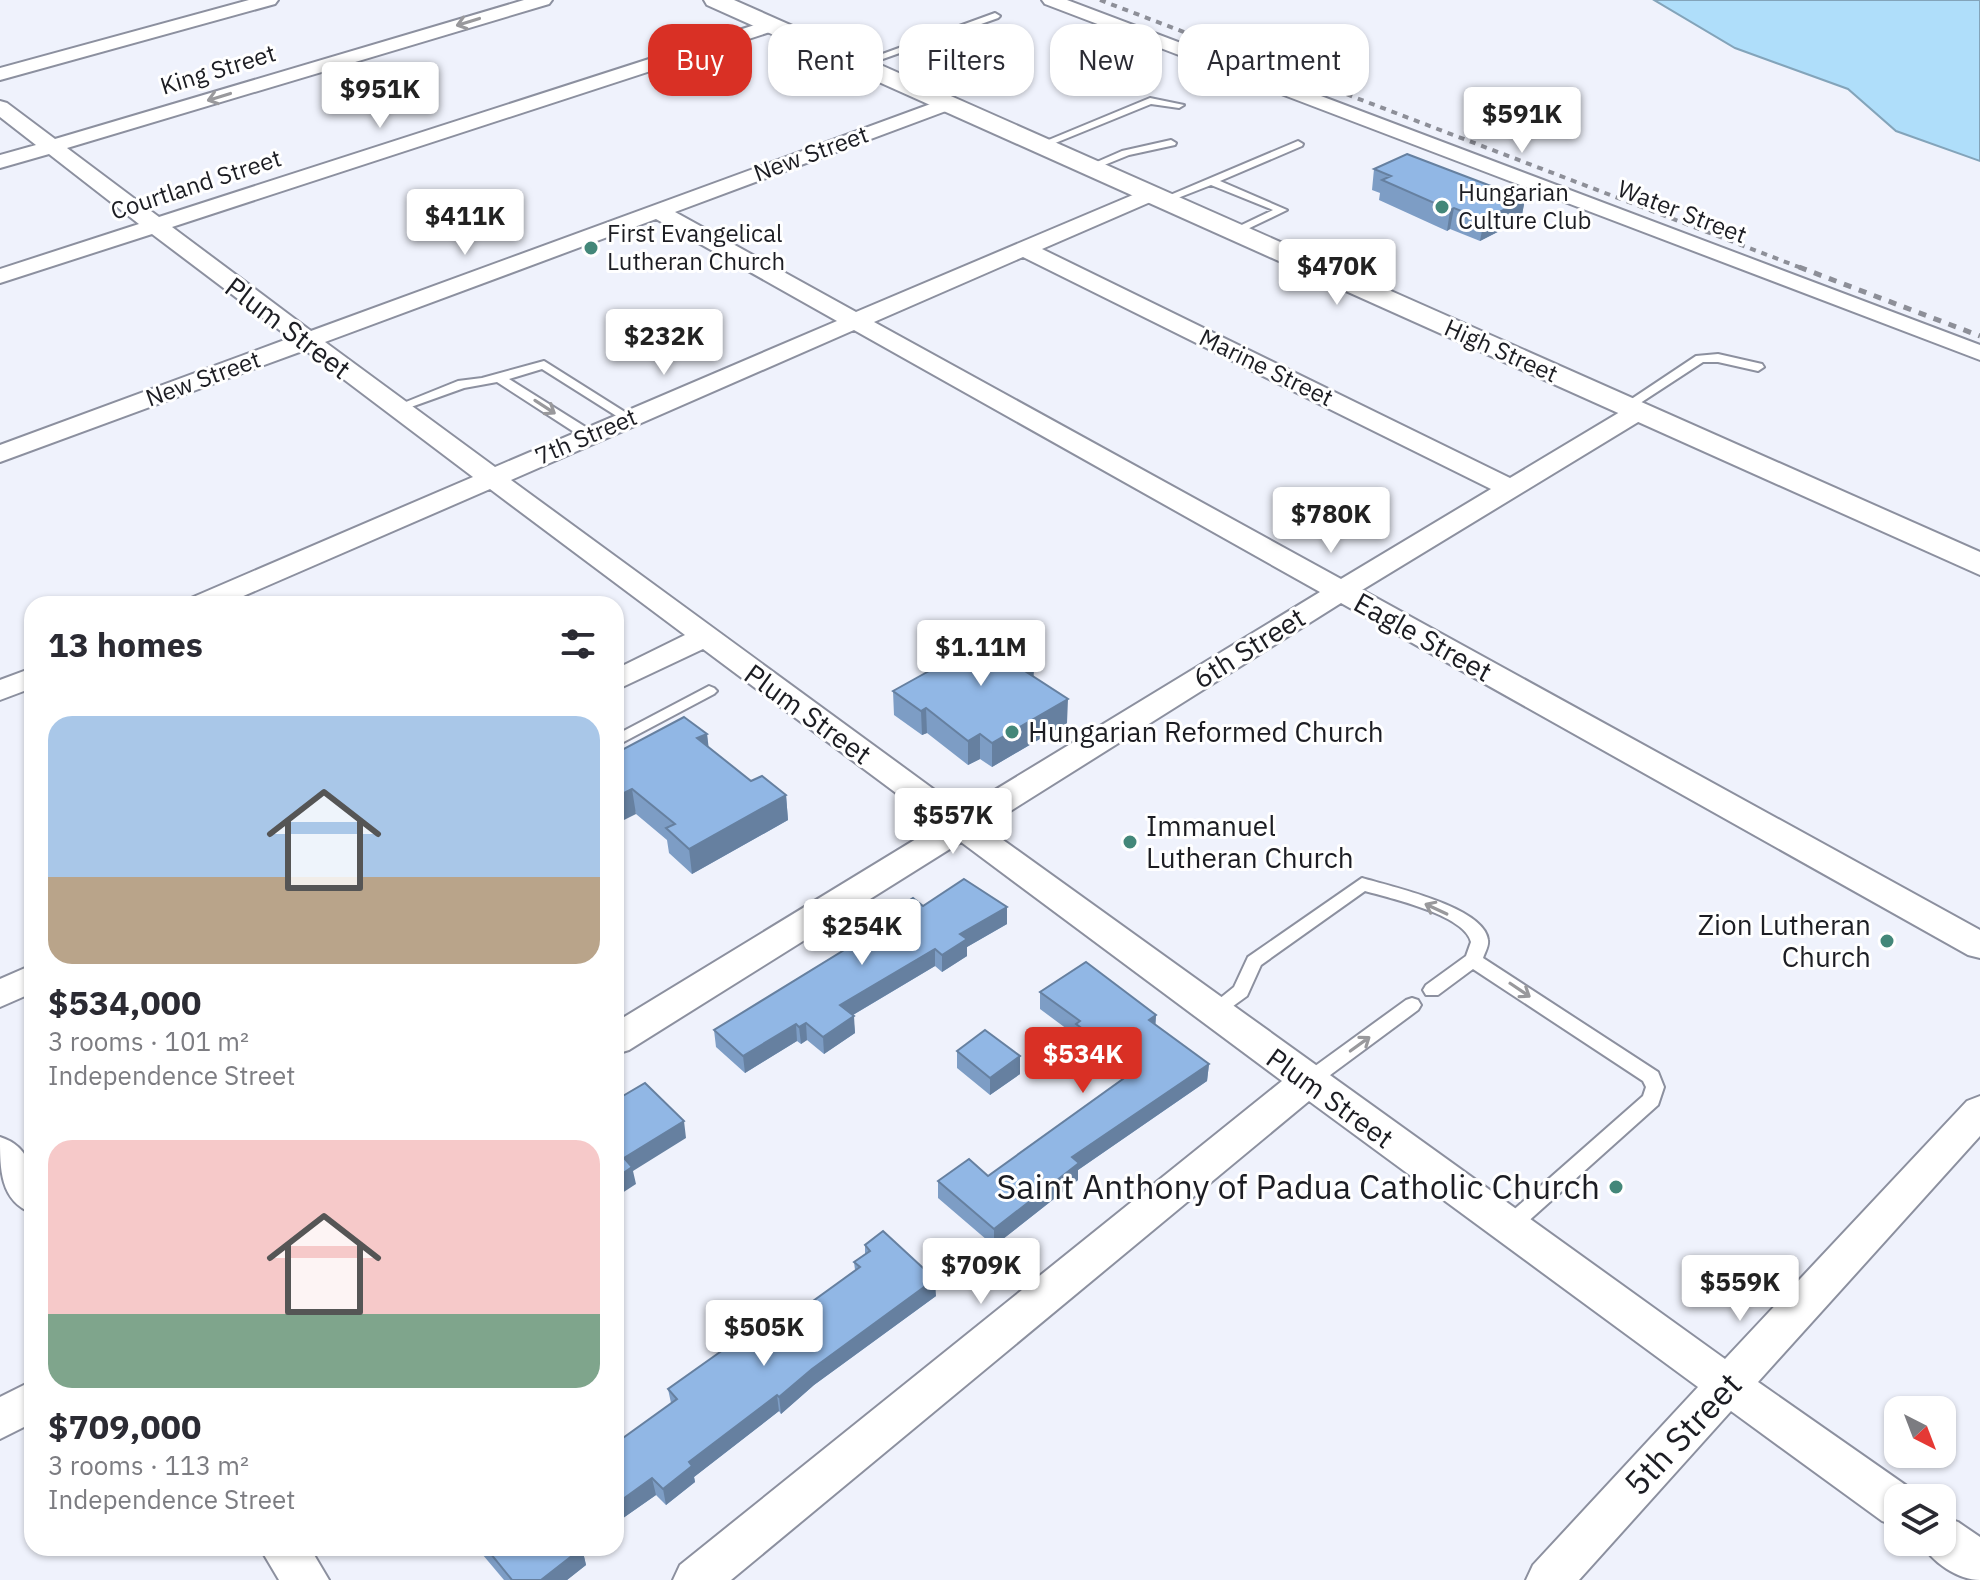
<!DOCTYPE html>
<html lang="en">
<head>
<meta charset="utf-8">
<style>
  :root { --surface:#fff; --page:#f7f7f7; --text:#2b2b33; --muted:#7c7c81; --accent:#d93025 }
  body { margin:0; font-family:"IBM Plex Sans",sans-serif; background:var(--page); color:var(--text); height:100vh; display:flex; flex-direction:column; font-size:30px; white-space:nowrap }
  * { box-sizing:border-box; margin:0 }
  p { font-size:26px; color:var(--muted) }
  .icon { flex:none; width:44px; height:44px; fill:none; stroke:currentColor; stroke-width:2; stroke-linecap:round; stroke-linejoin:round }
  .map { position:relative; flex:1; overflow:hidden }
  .side { position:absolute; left:24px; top:596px; width:600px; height:960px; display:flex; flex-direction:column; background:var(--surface); border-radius:24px; box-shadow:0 2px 6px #0004 }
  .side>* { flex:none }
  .guide { position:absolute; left:648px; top:24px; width:760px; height:72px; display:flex; gap:16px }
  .needle { width:52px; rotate:138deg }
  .fabs { position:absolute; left:1884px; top:1396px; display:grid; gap:16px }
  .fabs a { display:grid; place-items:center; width:72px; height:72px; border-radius:16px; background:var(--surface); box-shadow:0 2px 6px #0004; font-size:40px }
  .price { position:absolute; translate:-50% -68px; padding:0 18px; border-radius:8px; background:#fff; color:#222; font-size:26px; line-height:52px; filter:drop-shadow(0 2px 4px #0008) }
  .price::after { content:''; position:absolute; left:50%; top:48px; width:24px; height:18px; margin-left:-12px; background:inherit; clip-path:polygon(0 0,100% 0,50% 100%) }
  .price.current { background:var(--accent); color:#fff }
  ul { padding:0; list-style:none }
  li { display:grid; align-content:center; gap:16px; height:424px; padding:0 24px }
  li span { display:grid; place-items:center; height:248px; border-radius:24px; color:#555 }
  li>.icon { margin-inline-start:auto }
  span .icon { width:144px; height:144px; fill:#fffc; stroke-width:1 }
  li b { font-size:34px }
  h2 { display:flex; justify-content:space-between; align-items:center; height:96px; padding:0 24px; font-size:34px }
  .pill { padding:0 28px; border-radius:24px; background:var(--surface); box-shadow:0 2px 6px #0004; font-size:28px; line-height:72px }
  .pill.current { background:var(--accent); color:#fff }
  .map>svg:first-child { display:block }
  .water { fill:#afdefa; stroke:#83a4ba; stroke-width:2 }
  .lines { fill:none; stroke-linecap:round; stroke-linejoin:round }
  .service-casing { stroke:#8c909f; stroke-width:4 }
  .minor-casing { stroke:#8c909f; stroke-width:4 }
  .tertiary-casing { stroke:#8c909f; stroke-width:4 }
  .service { fill:#fff; fill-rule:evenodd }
  .minor { fill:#fff; fill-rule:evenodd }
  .tertiary { fill:#fff; fill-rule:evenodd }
  .rail-far1 { stroke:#8d8f98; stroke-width:4; stroke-dasharray:6 6; stroke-linecap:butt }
  .rail { stroke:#8d8f98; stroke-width:5; stroke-dasharray:8 8; stroke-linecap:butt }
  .wall { fill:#7d9dc5 }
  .shaded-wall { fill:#6680a0 }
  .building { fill:#91b7e5; stroke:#6680a0; stroke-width:2 }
  .oneway { stroke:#99999c }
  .poi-dot { fill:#438779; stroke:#fff; stroke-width:3 }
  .labels { text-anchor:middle; stroke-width:6; stroke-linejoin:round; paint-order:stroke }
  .far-street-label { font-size:24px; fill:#1c1d23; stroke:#fff }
  .far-poi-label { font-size:24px; fill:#1c1d23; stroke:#fff; text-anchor:start }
  .street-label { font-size:28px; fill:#1c1d23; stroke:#fff }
  .poi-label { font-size:28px; fill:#1c1d23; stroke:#fff; text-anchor:start }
  .near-poi-label { font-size:34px; fill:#1c1d23; stroke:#fff; text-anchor:end }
  .near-street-label { font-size:34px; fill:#1c1d23; stroke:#fff }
</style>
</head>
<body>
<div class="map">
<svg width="1980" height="1580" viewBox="0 0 1980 1580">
  <rect width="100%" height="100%" fill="#eff2fc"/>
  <path class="water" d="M1654 0H1980V161L1896 131 1848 89 1735 48Z"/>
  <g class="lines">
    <defs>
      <path id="service" d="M995 13 1000 16 998 18 863 66 855 64Z
        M1150 98 1184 105 1179 108 1151 104 1043 148 1034 146Z
        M1171 140 1176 143 1175 145 1129 155 1092 170 1083 168 1122 151Z
        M1298 141 1303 144 1302 146 1220 181 1287 210 1237 234 1227 232 1273 210 1211 185 1165 203 1156 201Z
        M1718 354 1762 364 1764 367 1758 371 1718 362H1703L1631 409 1627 410 1621 406 1696 356Z
        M544 361 636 419 630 423 626 422 542 369 509 379 595 433V439H585L497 382 464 388 397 412 391 408 458 381 482 378Z
        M709 686 714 688 717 691 714 694 616 746V735Z
        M1362 878C1389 886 1485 907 1488 940 1489 946 1485 952 1483 958L1658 1072 1664 1087 1658 1105 1515 1233 1508 1235 1501 1233 1498 1227 1501 1221 1643 1096 1646 1087 1643 1081 1473 969 1438 995H1426L1423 990 1426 985 1466 956 1471 942C1465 915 1390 898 1365 891L1261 965 1247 996 1218 1017H1206L1203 1012 1234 987 1248 957Z
        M1412 998 1418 1000 1421 1005 1418 1010 1314 1087 1307 1089 1300 1087 1298 1082 1300 1077 1406 1000Z"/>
      <path id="minor" d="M249 0H278L275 4 0 80V68Z
        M524 0H552L549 4 67 148 159 217 773 19 779 21 782 25 779 29 172 227 311 331 947 98 957 104 954 108 675 212 856 312 1147 189 1155 190 1158 195 1155 200 1042 249 1510 478 1630 406H1648L1652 411 1648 416 1362 590 1980 930V958L1968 955 1341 603 985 827 1725 1359 1967 1101 1980 1096V1136L1758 1382 1914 1491 1917 1498H1898V1527L1882 1521 1731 1411 1579 1580H1526L1533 1565 1698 1387 1309 1101 731 1580H673L680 1565 1282 1081 961 842 629 1050 616 1054V1022L939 825 703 649 616 690V669L685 635 490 489 225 604H187L191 598 473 477 305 350 0 462V445L290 338 152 234 0 283V269L139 224 49 154 0 168V155L36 145 0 117V101L7 103 55 139ZM656 219 837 321 495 467 325 342ZM1023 257 1491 489 1341 579 874 322ZM854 330 1320 592 962 810 511 480Z
        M1042 0H1067L1980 345V360L1045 4Z
        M32 668V688L0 700V680Z
        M32 965V993L0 1007V979Z
        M0 1137C37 1149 32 1181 32 1213 0 1201 0 1169 0 1137Z
        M32 1381V1423L0 1439V1397Z
        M1942 1516 1958 1522 1980 1537V1580C1959 1580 1930 1562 1922 1542H1942Z
        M260 1548H310L329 1580H279Z"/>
      <path id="tertiary" d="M704 0H734L1980 552V575L707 5Z"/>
    </defs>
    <use href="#service" class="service-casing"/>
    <use href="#minor" class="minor-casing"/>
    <use href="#tertiary" class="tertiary-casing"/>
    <use href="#service" class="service"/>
    <use href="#minor" class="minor"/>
    <use href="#tertiary" class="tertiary"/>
    <path class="rail-far1" d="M1100 0 1804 269"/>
    <path class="rail" d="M1799 267 1980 336"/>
  </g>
  <path class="wall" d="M1374 169 1525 199 1521 220 1480 241 1450 229 1447 231 1379 200 1380 193 1372 190Z
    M937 643 1034 666 1033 677 1067 723 992 767 980 759 968 765 927 733 922 735 894 715 893 691 937 667Z
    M707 734 708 747 751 781 786 795 788 820 692 874 669 853 667 840 636 814 616 753Z
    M923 906 1007 907V924L967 947V956L942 972 935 966 853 1015 855 1033 824 1054 807 1040 801 1044 797 1041 745 1073 716 1047 714 1030 887 923V915Z
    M1040 992 1156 1015 1155 1025 1209 1064 1207 1081 1078 1170V1180L994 1246 938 1198V1181L988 1176 1124 1078 1075 1041V1035L1040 1009Z
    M957 1051 1020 1056V1074L990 1095 957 1068Z
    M865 1245 936 1296 814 1385 781 1414 779 1411 694 1477 695 1482 666 1505 656 1495 616 1523V1443L671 1403 668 1389 777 1327 855 1270 854 1262 865 1255Z
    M477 1548H582L586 1565 567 1580H504Z"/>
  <path class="shaded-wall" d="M1525 199 1521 220 1480 241 1484 220Z
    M1454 208 1450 229 1447 231 1450 210Z
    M1034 666 1033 690 1025 671Z
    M1068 699 1067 723 992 767V743Z
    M926 708 927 733 922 735 921 711Z
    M707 734 710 758 697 738Z
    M980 734V759L968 765V741Z
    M632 789 636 814 616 824V797Z
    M786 795 788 820 692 874 689 849Z
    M1007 907V924L967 947V956L942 972V955L960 934Z
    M935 949V966L841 1022 840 1005Z
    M1156 1015 1155 1032 1149 1020Z
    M854 1016 855 1033 824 1054 823 1037Z
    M806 1023 807 1040 801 1044 799 1027Z
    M796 1024 797 1041 745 1073 743 1056Z
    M1020 1056V1074L990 1095V1078Z
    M1209 1064 1207 1081 1078 1170V1180L994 1246V1229L1072 1157Z
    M684 1121 686 1138 633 1171 636 1184 616 1197V1178L624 1158Z
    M935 1279 936 1296 814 1385 781 1414 779 1397 812 1369Z
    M777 1395 779 1411 694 1477 695 1482 666 1505 663 1489 689 1462Z
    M652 1478 656 1495 616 1523V1504Z
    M582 1548 586 1565 567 1580H541Z"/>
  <path class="building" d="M1407 154 1525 199 1484 220 1454 208 1450 210 1382 180 1391 176 1374 169Z
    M970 625 1034 666 1025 671 1068 699 992 743 980 734 968 741 926 708 921 711 893 691 956 656 937 643Z
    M684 717 707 734 697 738 751 781 762 776 786 795 689 849 666 828 675 824 632 789 616 797V753Z
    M964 879 1007 907 960 934 967 939 942 955 935 949 840 1005 854 1016 823 1037 806 1023 799 1027 796 1024 743 1056 714 1030 893 920 887 915 913 898 923 906Z
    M1086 962 1156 1015 1149 1020 1209 1064 1072 1157 1079 1163 994 1229 938 1181 969 1159 988 1176 1127 1076 1124 1074 1135 1067 1076 1024 1080 1021 1040 992Z
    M985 1030 1020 1056 990 1078 957 1051Z
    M645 1083 684 1121 624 1158 632 1167 616 1178V1100Z
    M883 1231 935 1279 812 1369 779 1397 777 1395 689 1462 692 1466 663 1489 652 1478 616 1504V1443L677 1399 668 1389 744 1335 751 1343 776 1325 777 1327 860 1267 854 1262 870 1251 865 1245Z
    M486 1548H582L541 1580H512Z"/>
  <defs><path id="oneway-shaft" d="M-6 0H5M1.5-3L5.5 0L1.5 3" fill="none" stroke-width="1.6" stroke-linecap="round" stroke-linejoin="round" transform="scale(2)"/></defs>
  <g class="oneway">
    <use href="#oneway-shaft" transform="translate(468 22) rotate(163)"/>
    <use href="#oneway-shaft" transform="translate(219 97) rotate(163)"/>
    <use href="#oneway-shaft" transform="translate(545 407) rotate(33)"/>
    <use href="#oneway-shaft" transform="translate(1436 909) rotate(-155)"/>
    <use href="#oneway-shaft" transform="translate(1520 990) rotate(34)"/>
    <use href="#oneway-shaft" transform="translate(1360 1044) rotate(-36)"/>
  </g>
  <g class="poi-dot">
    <circle cx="1442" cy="207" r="8"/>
    <circle cx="591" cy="248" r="8"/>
    <circle cx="1012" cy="732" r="8"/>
    <circle cx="1130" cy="842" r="8"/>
    <circle cx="1887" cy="941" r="8"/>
    <circle cx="1616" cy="1187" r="8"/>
  </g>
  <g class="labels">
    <g class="far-street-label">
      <text transform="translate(218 70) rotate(-17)" y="8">King Street</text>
      <text transform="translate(811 154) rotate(-20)" y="8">New Street</text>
      <text transform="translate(196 185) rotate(-18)" y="8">Courtland Street</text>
      <text transform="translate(1682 212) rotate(21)" y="8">Water Street</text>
      <text transform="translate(1501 351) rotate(24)" y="8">High Street</text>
      <text transform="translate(1266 368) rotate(26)" y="8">Marine Street</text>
      <text transform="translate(203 379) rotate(-20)" y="8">New Street</text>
      <text transform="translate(586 437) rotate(-23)" y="8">7th Street</text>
    </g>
    <g class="far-poi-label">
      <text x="1458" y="201">Hungarian<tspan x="1458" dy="28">Culture Club</tspan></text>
      <text x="607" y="242">First Evangelical<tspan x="607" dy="28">Lutheran Church</tspan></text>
    </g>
    <g class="street-label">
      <text transform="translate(288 328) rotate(37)" y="10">Plum Street</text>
      <text transform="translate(1423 637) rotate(29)" y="10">Eagle Street</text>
      <text transform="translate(1249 648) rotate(-32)" y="10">6th Street</text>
      <text transform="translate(808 714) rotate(36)" y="10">Plum Street</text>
      <text transform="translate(1330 1098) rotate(36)" y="10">Plum Street</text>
    </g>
    <g class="poi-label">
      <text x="1028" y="742">Hungarian Reformed Church</text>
      <text x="1146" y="836">Immanuel<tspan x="1146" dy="32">Lutheran Church</tspan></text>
      <text x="1871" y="935" text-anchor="end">Zion Lutheran<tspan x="1871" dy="32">Church</tspan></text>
    </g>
    <g class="near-poi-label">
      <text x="1600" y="1199">Saint Anthony of Padua Catholic Church</text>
    </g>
    <g class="near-street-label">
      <text transform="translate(1683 1434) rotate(-47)" y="12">5th Street</text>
    </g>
  </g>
</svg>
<div class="fabs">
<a><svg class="needle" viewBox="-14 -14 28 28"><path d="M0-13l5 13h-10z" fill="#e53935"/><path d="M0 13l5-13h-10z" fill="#7c7c81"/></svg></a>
<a><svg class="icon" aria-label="layers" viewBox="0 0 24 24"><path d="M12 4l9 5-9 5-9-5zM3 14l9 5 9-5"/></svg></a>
</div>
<b class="price" style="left:380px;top:130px">$951K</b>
<b class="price" style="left:1522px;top:155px">$591K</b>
<b class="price" style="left:465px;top:257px">$411K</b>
<b class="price" style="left:1337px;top:307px">$470K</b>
<b class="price" style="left:664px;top:377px">$232K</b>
<b class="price" style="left:1331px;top:555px">$780K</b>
<b class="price" style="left:981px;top:688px">$1.11M</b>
<b class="price" style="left:953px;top:856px">$557K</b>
<b class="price" style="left:862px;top:967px">$254K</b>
<b class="price current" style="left:1083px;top:1095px">$534K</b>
<b class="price" style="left:981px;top:1306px">$709K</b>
<b class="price" style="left:1740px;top:1323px">$559K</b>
<b class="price" style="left:764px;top:1368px">$505K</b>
<div class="guide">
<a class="pill current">Buy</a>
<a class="pill">Rent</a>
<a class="pill">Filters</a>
<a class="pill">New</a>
<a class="pill">Apartment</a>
</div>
<section class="side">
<h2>13 homes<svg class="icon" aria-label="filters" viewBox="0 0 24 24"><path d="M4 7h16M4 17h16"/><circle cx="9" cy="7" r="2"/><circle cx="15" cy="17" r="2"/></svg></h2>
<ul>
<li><span style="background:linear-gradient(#a9c7e8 65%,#b9a48a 0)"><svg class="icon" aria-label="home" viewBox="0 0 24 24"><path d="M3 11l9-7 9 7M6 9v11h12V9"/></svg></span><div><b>$534,000</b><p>3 rooms · 101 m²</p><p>Independence Street</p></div></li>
<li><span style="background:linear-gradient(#f6c9c9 70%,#7fa58c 0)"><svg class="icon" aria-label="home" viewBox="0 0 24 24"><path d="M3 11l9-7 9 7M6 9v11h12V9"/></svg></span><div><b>$709,000</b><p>3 rooms · 113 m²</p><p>Independence Street</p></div></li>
</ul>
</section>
</div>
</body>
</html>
